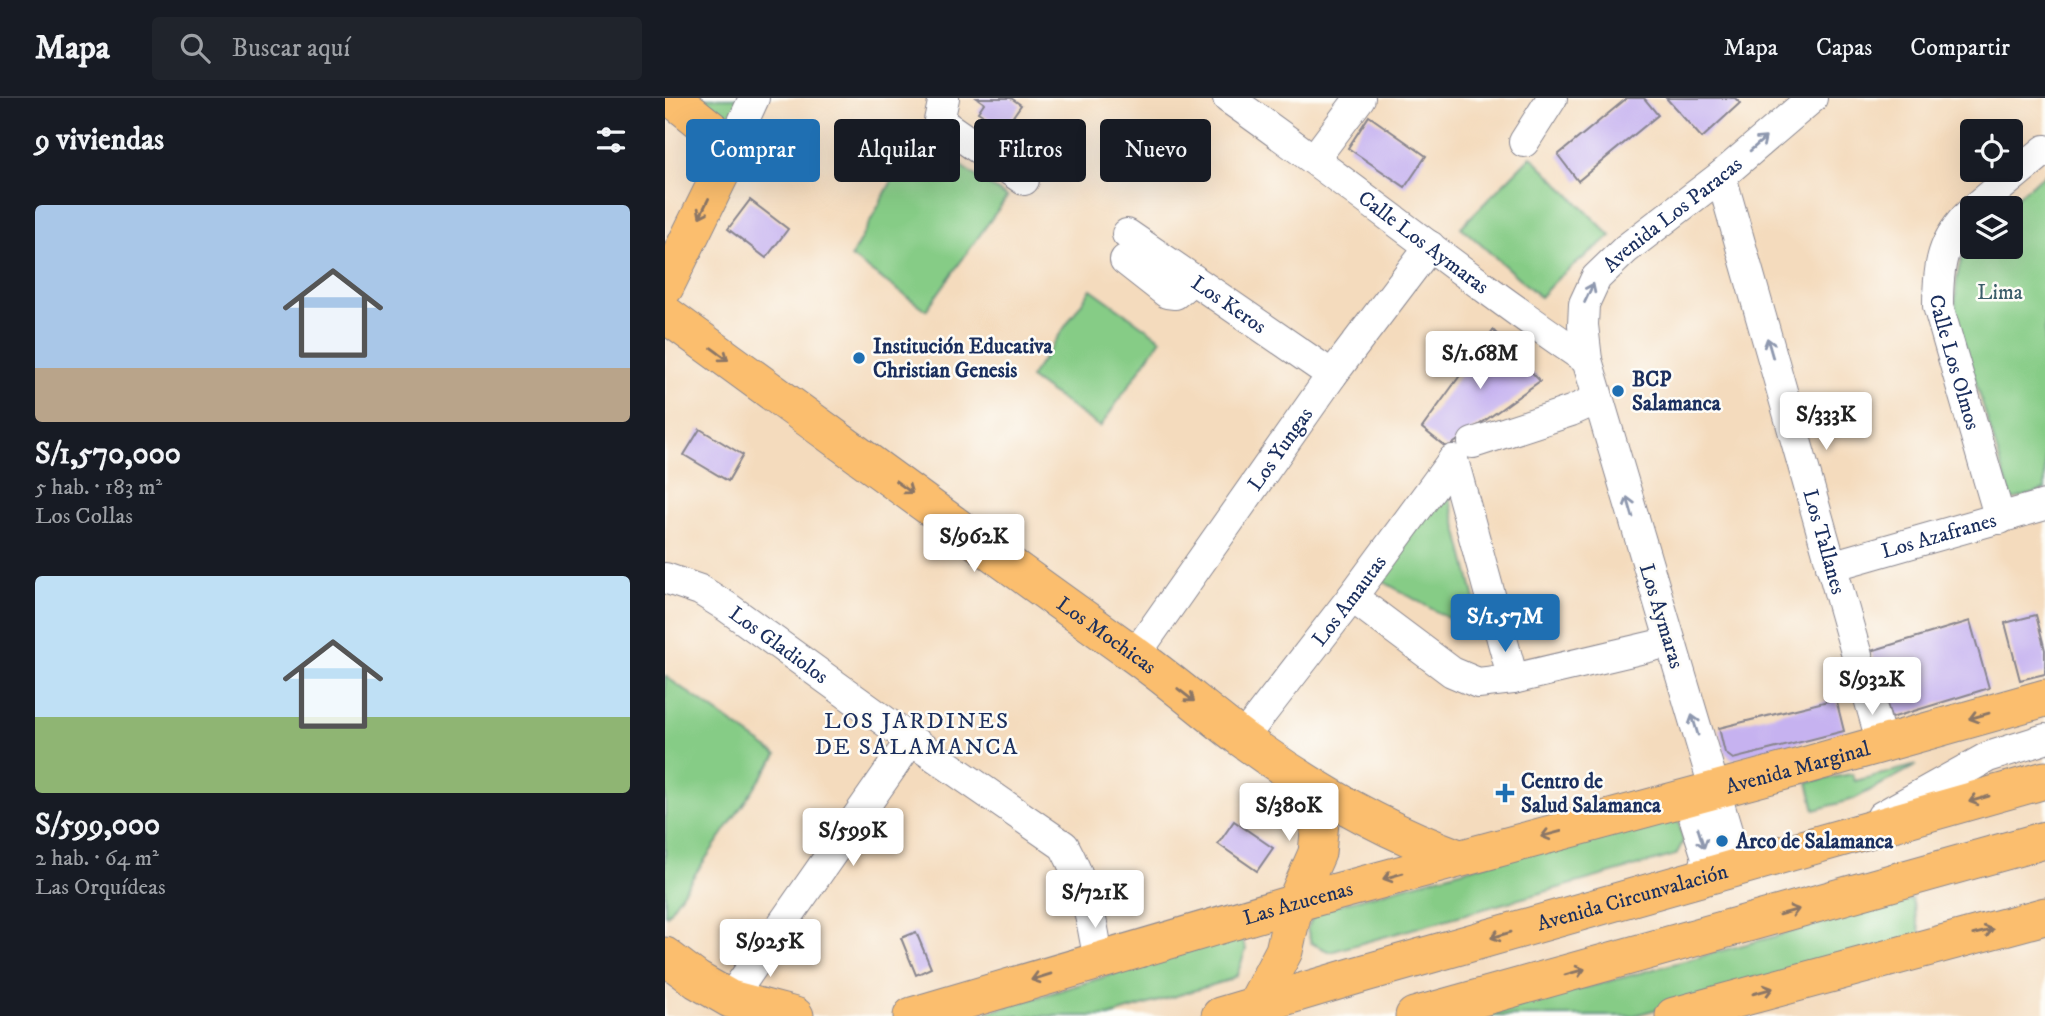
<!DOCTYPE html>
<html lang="es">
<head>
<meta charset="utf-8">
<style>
  :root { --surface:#171b24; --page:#20242c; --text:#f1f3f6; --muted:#9ea1a6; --line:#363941; --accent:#1f6fb2 }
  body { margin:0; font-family:"IM FELL DW Pica",serif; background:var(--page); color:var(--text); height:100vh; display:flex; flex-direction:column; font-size:26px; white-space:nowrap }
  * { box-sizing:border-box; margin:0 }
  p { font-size:23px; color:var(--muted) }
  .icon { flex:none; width:38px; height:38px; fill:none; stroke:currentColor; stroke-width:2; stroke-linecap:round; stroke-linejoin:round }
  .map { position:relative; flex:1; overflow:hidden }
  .side { display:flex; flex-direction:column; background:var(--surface); width:665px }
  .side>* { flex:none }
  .top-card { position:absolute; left:21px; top:21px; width:665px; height:63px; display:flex; gap:14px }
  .controls { position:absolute; left:1295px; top:21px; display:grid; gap:14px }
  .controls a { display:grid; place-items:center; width:63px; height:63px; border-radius:7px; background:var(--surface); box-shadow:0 7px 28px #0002; font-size:35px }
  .price { position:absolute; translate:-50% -60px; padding:0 16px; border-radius:7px; background:#fff; color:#222; font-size:23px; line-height:46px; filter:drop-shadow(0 2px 4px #0008) }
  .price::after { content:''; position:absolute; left:50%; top:42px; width:21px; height:16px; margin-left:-10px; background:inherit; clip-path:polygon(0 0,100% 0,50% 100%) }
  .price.on { background:var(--accent); color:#fff }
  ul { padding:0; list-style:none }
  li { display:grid; align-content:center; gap:14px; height:371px; padding:0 35px }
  li span { display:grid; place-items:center; height:217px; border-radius:7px; color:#555 }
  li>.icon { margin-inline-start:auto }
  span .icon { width:126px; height:126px; fill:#fffc; stroke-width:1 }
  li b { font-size:30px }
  h2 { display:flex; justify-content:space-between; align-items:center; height:84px; padding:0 35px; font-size:30px }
  .tag { padding:0 24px; border-radius:7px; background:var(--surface); box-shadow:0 7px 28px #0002; font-size:24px; line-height:63px }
  .tag.on { background:var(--accent); color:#fff }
  header { display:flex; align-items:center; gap:42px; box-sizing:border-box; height:98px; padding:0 35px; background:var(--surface); border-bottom:2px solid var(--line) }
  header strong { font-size:33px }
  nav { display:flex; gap:38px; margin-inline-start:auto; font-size:24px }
  .search { width:490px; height:63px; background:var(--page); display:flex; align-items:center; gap:18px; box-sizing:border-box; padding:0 24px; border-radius:7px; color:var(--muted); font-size:26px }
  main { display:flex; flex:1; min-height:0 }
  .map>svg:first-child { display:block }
  .green { fill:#86cc86; stroke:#507e72; stroke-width:2 }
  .building { fill:#c6b2f0 }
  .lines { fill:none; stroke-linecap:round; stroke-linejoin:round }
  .minor-casing { stroke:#88858e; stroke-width:32 }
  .major-casing { stroke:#88858e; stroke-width:39 }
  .minor { stroke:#fff; stroke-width:30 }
  .major { stroke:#fbbe6e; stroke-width:37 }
  .oneway { stroke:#8d97ae }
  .oneway2 { stroke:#8b7666 }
  .poi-dot { fill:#1f6fb2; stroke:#fdfcf7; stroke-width:2.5 }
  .labels { text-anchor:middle; stroke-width:5; stroke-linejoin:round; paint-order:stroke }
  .street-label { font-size:21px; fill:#1b2f5e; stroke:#fdfcf7 }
  .park-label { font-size:21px; fill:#3b5e6a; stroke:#fdfcf7 }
  .poi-label { font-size:21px; font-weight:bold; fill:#1b2f5e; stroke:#fdfcf7; text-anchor:start }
  .neighbourhood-label { font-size:23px; letter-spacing:2px; fill:#1b2f5e; stroke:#fdfcf7 }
</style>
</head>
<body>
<header>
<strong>Mapa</strong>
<div class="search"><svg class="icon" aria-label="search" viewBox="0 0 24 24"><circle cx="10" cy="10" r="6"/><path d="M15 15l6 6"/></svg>Buscar aquí</div>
<nav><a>Mapa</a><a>Capas</a><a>Compartir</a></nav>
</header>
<main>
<section class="side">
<h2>9 viviendas<svg class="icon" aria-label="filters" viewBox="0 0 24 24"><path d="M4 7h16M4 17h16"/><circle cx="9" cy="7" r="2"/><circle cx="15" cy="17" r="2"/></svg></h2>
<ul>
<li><span style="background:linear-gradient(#a9c7e8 75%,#b9a48a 0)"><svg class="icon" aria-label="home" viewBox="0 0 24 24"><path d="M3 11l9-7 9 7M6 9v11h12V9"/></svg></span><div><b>S/1,570,000</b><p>5 hab. · 183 m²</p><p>Los Collas</p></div></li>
<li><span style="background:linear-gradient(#bfe0f5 65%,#8fb573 0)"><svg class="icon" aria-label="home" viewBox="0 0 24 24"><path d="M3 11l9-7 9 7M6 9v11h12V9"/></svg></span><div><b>S/599,000</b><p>2 hab. · 64 m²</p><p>Las Orquídeas</p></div></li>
</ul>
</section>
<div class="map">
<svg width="1380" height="918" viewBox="0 0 1380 918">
  <rect width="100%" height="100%" fill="#fdfcf7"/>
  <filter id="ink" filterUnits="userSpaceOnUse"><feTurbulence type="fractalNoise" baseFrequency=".0143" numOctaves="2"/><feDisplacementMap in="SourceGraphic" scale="14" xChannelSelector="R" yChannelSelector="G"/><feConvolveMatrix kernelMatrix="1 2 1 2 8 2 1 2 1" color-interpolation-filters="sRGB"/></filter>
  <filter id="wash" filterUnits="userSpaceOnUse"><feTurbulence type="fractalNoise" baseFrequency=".00686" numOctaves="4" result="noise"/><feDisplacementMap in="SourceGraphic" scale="28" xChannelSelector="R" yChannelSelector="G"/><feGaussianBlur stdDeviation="1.57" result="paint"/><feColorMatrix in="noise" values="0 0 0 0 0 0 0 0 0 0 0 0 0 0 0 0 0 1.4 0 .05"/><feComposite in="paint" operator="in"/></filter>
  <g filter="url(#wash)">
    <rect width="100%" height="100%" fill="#f4dbbd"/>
    <path class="green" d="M26 0H80L66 29Z
      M251 38 342 99 261 212 186 159Z
      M866 58 946 138 893 180 875 199 796 129Z
      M1380 76V392L1347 402 1291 219C1289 191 1291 165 1307 140V149H1346V110H1338Z
      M426 191 496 241 435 329 365 280Z
      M780 382 820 541 712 480Z
      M0 578 112 657 2 817 0 816Z
      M1252 667 1189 701 1150 712 1143 684 1187 676 1190 683Z
      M1012 713 1018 744 1011 757 665 854 646 845 642 831 651 813Z
      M1247 801 1256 839 967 918H816Z
      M570 839 577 842 581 851 572 877 564 882 444 918H311Z"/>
    <g id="blocks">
      <path class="building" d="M312 0H346L356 7 339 31 313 14 319 5Z
        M962 0H979L993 17 913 83 893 57Z
        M1001 0H1070L1075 5 1037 40Z
        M704 18 761 58 740 89 683 50Z
        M85 102 123 131 101 160 63 131Z
        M828 232 875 283 782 350 757 330Z
        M35 331 78 357 63 383 19 357Z
        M1371 517 1380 552V576L1355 582 1340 525Z
        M1305 523 1324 590 1226 620 1206 553Z
        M1171 601 1179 633 1068 661 1060 655 1054 630Z
        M569 723 608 750 592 773 553 746Z
        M251 834 266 870 251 877 236 840Z"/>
    </g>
  </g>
  <g filter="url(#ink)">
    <use href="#blocks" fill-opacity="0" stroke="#88858e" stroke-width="2"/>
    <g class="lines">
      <defs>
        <g id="minor">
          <path d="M279 0 274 23 359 82"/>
          <path id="s1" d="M563 0C685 85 799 179 922 262"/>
          <path d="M859 44 887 0"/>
          <path d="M67 48 89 0"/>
          <path d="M650 60 695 0"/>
          <path id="s2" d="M1056 78 1217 646"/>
          <path d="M1310 110 1380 52"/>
          <path id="s3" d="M1307 113C1276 142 1273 168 1273 208L1335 421"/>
          <path id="s4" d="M462 136 667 277"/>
          <path d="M460 162 502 195 510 196 528 181"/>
          <path d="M808 345 906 313 933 301"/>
          <path d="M788 362 848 581"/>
          <path id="s5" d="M1166 468 1380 407"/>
          <path id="s6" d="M0 480 35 492 62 509 246 642 399 748C418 783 428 822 433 861"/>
          <path d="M687 499 787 574 813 585 848 581 1005 544"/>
          <path id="s7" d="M470 557 667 277 765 148"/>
          <path id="s8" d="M577 641 687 499 788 362"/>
          <path d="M1023 700 1042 759 1037 780"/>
          <path d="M1217 718 1323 659 1380 641"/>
          <path id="s9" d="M1085 766 1068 753 922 262 918 227 919 206 931 180 961 151 1056 78 1147 0"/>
          <path d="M65 901 246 642"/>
        </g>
        <g id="major">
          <path d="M0 189 59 69 67 48 7 0"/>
          <path id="s10" d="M0 216C156 329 311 444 467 555 505 582 539 612 576 640 643 689 715 731 794 760"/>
          <path d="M0 858 32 882 65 901 130 918"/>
          <path d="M590 908 619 853 630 805 652 755 655 724 650 690"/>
          <path id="s11" d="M247 918 630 805 1135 669 1380 600"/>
          <path id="s12" d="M555 918 693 877 1380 682"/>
          <path d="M749 918 1380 742"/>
          <path d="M1009 918 1380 818"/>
        </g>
      </defs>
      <use href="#minor" class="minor-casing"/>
      <use href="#major" class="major-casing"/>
      <use href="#minor" class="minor"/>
      <use href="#major" class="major"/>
    </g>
    <defs><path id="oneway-shaft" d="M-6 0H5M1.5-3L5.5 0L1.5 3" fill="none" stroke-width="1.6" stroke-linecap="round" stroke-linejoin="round" transform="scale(1.75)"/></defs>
    <g class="oneway">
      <use href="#oneway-shaft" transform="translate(1093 46) rotate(-41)"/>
      <use href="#oneway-shaft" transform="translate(924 195) rotate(-65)"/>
      <use href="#oneway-shaft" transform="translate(1105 250) rotate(-106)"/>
      <use href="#oneway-shaft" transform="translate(965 409) rotate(-106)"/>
      <use href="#oneway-shaft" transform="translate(1030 627) rotate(-107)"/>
      <use href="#oneway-shaft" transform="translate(1036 740) rotate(72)"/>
    </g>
    <g class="oneway2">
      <use href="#oneway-shaft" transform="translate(39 110) rotate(116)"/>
      <use href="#oneway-shaft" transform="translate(55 256) rotate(36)"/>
      <use href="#oneway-shaft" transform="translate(239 389) rotate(36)"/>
      <use href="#oneway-shaft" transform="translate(521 597) rotate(38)"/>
      <use href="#oneway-shaft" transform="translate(1314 618) rotate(164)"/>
      <use href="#oneway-shaft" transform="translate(1314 701) rotate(164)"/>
      <use href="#oneway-shaft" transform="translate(886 736) rotate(165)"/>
      <use href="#oneway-shaft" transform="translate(728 778) rotate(164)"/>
      <use href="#oneway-shaft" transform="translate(1124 814) rotate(-16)"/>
      <use href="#oneway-shaft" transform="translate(1318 834) rotate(-14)"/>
      <use href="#oneway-shaft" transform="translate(836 837) rotate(164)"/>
      <use href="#oneway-shaft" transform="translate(910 874) rotate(-16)"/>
      <use href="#oneway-shaft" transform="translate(376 879) rotate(163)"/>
      <use href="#oneway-shaft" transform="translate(1098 893) rotate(-16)"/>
    </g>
  </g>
  <g class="poi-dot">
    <circle cx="194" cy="260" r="7"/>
    <circle cx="953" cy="293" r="7"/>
    <path d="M836.5 684.5h7v7h7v7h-7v7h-7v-7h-7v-7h7z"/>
    <circle cx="1057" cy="743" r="7"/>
  </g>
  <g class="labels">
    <g class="street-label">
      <text dy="7" stroke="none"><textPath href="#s9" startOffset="718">Avenida Los Paracas</textPath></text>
      <text dy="7" stroke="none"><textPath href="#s1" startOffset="243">Calle Los Aymaras</textPath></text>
      <text dy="7" stroke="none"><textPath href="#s4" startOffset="124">Los Keros</textPath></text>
      <text dy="7" stroke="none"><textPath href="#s3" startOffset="163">Calle Los Olmos</textPath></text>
      <text dy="7" stroke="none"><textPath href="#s7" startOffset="252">Los Yungas</textPath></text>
      <text dy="7" stroke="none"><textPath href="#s5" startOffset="112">Los Azafranes</textPath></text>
      <text dy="7" stroke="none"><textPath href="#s2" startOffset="380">Los Tallanes</textPath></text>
      <text dy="7" stroke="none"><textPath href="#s8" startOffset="175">Los Amautas</textPath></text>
      <text transform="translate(997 518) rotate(73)" y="7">Los Aymaras</text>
      <text dy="7" stroke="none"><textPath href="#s10" startOffset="546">Los Mochicas</textPath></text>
      <text dy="7" stroke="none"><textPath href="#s6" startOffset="133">Los Gladiolos</textPath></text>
      <text dy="7" stroke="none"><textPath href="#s11" startOffset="920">Avenida Marginal</textPath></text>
      <text dy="7" stroke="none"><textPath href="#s12" startOffset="429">Avenida Circunvalación</textPath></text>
      <text dy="7" stroke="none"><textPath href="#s11" startOffset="402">Las Azucenas</textPath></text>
    </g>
    <g class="park-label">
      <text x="1335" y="201">Lima</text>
    </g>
    <g class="poi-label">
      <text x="208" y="255">Institución Educativa<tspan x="208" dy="24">Christian Genesis</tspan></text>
      <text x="967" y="288">BCP<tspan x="967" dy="24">Salamanca</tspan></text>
      <text x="856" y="690">Centro de<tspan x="856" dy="24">Salud Salamanca</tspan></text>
      <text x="1071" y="750">Arco de Salamanca</text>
    </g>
    <g class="neighbourhood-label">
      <text x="252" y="630">LOS JARDINES<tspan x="252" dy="26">DE SALAMANCA</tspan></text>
    </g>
  </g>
</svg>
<div class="controls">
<a><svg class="icon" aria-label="locate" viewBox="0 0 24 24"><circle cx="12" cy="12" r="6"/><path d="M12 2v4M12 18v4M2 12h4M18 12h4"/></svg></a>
<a><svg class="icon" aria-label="layers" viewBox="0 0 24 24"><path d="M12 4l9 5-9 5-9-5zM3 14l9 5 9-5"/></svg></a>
</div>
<b class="price" style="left:815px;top:293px">S/1.68M</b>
<b class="price" style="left:1161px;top:354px">S/333K</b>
<b class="price" style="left:309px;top:476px">S/962K</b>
<b class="price on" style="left:840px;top:556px">S/1.57M</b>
<b class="price" style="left:1207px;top:619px">S/932K</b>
<b class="price" style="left:624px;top:745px">S/380K</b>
<b class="price" style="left:188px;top:770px">S/599K</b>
<b class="price" style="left:430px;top:832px">S/721K</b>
<b class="price" style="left:105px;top:881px">S/925K</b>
<div class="top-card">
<a class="tag on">Comprar</a>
<a class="tag">Alquilar</a>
<a class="tag">Filtros</a>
<a class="tag">Nuevo</a>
</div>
</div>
</main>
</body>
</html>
